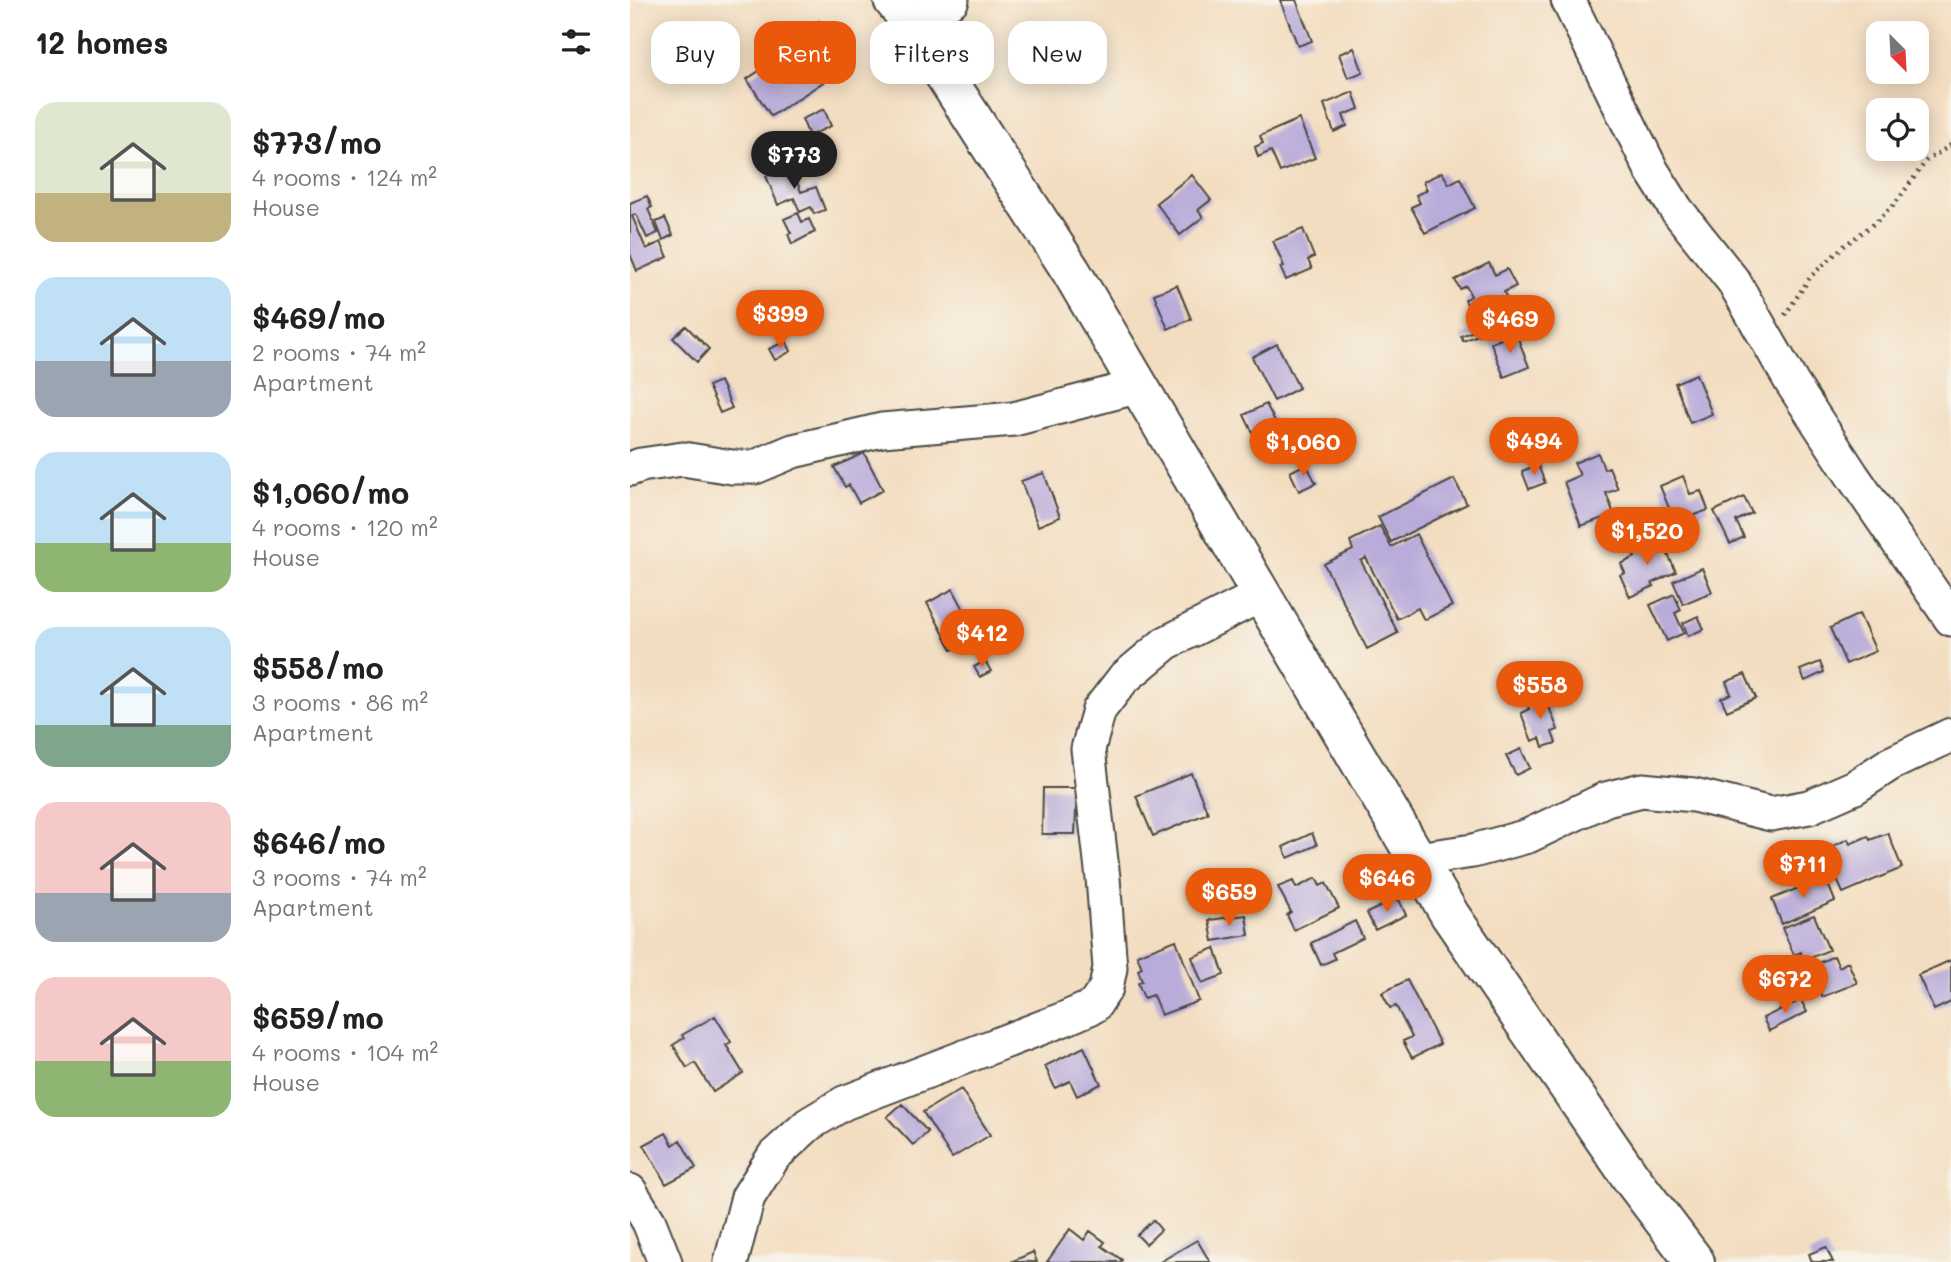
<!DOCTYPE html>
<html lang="en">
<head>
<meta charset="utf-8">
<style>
  :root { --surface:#fff; --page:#f6f6f6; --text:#222; --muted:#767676; --accent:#ea580c }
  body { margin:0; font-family:Mali,sans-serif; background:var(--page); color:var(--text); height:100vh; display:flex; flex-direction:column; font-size:26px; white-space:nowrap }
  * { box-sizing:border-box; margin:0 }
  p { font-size:23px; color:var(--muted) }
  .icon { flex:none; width:38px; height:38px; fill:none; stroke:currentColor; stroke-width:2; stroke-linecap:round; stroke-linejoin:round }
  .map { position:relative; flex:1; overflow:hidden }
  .drawer { display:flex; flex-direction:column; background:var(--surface); width:630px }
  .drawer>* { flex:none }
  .top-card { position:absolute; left:21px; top:21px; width:665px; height:63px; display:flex; gap:14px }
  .needle { width:46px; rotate:156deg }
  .buttons { position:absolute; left:1236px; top:21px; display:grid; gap:14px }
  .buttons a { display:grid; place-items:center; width:63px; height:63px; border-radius:14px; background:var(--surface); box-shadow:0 4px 18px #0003; font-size:35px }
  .price { position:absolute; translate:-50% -60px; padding:0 16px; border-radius:24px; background:var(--accent); color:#fff; font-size:23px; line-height:46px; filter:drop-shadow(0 2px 4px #0008) }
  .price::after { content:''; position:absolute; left:50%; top:42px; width:21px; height:16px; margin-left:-10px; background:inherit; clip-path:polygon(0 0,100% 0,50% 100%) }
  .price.active { background:#222; color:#fff }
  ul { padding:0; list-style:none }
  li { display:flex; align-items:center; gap:21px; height:175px; padding:0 35px }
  li span { display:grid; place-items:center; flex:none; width:196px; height:140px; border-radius:21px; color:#555 }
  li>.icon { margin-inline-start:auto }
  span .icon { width:84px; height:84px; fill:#fffc; stroke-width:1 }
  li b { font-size:30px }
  h2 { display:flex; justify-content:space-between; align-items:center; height:84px; padding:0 35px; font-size:30px }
  .chip { padding:0 24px; border-radius:21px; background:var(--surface); box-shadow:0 4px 18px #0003; font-size:24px; line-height:63px }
  .chip.active { background:var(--accent); color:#fff }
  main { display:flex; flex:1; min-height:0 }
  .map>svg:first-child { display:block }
  .building { fill:#b9acda }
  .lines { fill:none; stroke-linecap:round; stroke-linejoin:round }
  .minor-casing { stroke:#494641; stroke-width:37 }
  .major-casing { stroke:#494641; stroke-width:42 }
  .path { stroke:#494641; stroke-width:4.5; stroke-dasharray:2 5; stroke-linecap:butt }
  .minor { stroke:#fff; stroke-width:33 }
  .major { stroke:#fff; stroke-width:38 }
</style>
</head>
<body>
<main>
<section class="drawer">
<h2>12 homes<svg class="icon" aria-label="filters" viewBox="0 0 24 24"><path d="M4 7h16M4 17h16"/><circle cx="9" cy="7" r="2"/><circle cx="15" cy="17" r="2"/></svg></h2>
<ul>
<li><span style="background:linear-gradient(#dfe7d0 65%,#c2b280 0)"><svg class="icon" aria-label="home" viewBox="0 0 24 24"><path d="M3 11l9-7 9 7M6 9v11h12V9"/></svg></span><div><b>$773/mo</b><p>4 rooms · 124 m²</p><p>House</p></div></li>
<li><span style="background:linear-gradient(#bfe0f5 60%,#9aa5b1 0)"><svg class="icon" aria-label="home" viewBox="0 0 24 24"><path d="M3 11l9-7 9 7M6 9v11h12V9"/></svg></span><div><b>$469/mo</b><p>2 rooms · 74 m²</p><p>Apartment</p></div></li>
<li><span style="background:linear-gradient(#bfe0f5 65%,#8fb573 0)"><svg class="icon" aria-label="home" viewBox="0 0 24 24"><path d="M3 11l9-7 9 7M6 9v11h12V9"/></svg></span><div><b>$1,060/mo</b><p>4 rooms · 120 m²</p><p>House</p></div></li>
<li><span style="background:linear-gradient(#bfe0f5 70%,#7fa58c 0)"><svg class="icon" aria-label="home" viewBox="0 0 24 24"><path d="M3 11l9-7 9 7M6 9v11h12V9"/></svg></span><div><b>$558/mo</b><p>3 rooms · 86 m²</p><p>Apartment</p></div></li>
<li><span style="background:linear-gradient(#f6c9c9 65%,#9aa5b1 0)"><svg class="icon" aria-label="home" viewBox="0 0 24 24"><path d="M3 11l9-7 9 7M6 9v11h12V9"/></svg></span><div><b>$646/mo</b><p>3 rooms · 74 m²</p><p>Apartment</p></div></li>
<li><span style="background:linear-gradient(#f6c9c9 60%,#8fb573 0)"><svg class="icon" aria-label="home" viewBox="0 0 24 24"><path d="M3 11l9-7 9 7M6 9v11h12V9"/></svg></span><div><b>$659/mo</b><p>4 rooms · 104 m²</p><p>House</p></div></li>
</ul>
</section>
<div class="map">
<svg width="1321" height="1262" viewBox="0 0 1321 1262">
  <rect width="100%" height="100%" fill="#f7f3e8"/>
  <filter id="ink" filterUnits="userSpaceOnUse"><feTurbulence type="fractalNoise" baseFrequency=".0143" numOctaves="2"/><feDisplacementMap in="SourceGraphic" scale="14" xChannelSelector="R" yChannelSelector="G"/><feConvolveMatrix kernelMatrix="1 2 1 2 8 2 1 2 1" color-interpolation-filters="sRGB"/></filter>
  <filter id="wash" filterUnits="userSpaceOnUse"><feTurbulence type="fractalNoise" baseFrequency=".00686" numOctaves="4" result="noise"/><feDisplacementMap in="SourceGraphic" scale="28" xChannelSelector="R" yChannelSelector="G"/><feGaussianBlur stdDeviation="1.57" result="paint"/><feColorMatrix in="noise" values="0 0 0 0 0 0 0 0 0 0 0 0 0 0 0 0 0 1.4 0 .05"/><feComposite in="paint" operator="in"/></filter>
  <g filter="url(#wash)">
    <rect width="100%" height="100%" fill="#f3ddc0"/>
    <g id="blocks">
      <path class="building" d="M650 0H666L682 41 668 46Z
        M189 21 218 66 141 116 117 79 164 48 159 40Z
        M443 42 457 74 435 83 422 51Z
        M724 48 733 72 718 78 709 54Z
        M723 92 729 109 713 115 717 126 704 132 694 104Z
        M194 109 201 126 179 136 172 119Z
        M669 119 685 158 650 172 641 151 628 157 625 147 633 143 630 136Z
        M161 166 171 192 186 187 195 210 184 214 181 207 170 212 164 198 148 205 136 176Z
        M812 172 819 184 830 178 845 208 795 233 781 207 790 203 786 195 797 190 793 182Z
        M562 175 581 200 568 210 573 217 550 235 526 203Z
        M17 196 22 207 18 209 28 233 17 238 6 214 2 216 16 249 31 242 38 257 7 271 0 254V203Z
        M168 213 172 222 179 219 185 232 162 244 158 234 161 233 154 219Z
        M35 218 43 235 33 240 26 222Z
        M673 229 684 257 678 260 682 269 656 280 650 267 654 266 643 241Z
        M859 263 865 275 877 269 886 286 874 292 878 301 856 312 852 304 840 310 835 300 841 296 836 286 830 289 825 280Z
        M547 285 561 319 538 329 524 294Z
        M879 308 882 316 878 318 882 327 861 335 854 318Z
        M851 315 858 331 833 341 831 336 848 329 844 318Z
        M56 326 79 349 67 362 43 338Z
        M886 333 899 367 874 377 861 343Z
        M156 341 161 351 145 360 139 349Z
        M647 344 669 388 644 401 622 357Z
        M1066 374 1082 414 1060 423 1045 383Z
        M90 381 102 408 90 413 78 386Z
        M636 404 656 442 633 454 614 415Z
        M234 453 253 490 229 503 219 485 215 487 204 467Z
        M968 453 974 469 979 467 988 489 976 493 984 514 951 526 934 482 950 475 944 463Z
        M676 464 686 483 669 491 660 472Z
        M908 465 915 483 899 489 892 471Z
        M414 473 430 517 408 526 391 481Z
        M1053 476 1060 494 1071 491 1078 510 1045 523 1030 486Z
        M824 479 837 504 761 542 748 517Z
        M1114 497 1122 513 1106 521 1114 537 1100 544 1084 511Z
        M750 526 761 547 786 534 822 606 794 620 788 608 767 619 736 558 731 561 768 633 737 649 694 564 723 550 720 541Z
        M1030 537 1046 572 1022 583 1024 586 1000 597 990 575 995 573 991 564 1005 557 1002 550Z
        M1072 568 1082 592 1053 604 1043 581Z
        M323 589 348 636 322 650 297 603Z
        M1044 594 1051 610 1045 613 1054 633 1037 641 1020 605Z
        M1229 614 1246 651 1216 664 1200 628Z
        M1068 616 1074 629 1058 636 1053 623Z
        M355 661 361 671 350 677 344 667Z
        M1190 662 1194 672 1175 681 1170 670Z
        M1115 674 1126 698 1097 711 1091 698 1101 694 1096 682Z
        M914 694 928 730 922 732 926 743 913 747 910 738 902 741 891 713 899 709 896 702Z
        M891 749 900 768 886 775 876 756Z
        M561 773 578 813 523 836 506 796Z
        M413 788H447L445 834H412Z
        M682 833 687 845 658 858 653 847Z
        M1258 833 1272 868 1213 893 1194 850 1218 839 1220 844 1238 836 1240 840Z
        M1195 877 1205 901 1152 924 1142 899Z
        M686 878 690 886 696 883 709 908 664 930 657 915 661 912 648 887 663 881 666 888Z
        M768 898 776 915 745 930 737 913Z
        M616 915 619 935 583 941 579 920Z
        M1184 915 1199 950 1178 959 1177 956 1173 958 1171 952 1164 955 1152 928Z
        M725 921 733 938 702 953 705 959 691 965 681 943Z
        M546 940 569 1001 531 1015 523 995 514 998 508 983 512 981 508 970 512 968 507 955Z
        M585 948 594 975 572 983 562 957Z
        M1204 956 1209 967 1218 962 1227 983 1192 997 1179 967Z
        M1321 960V1002L1304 1010 1288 975Z
        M777 980 810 1044 782 1058 773 1041 782 1037 766 1006 760 1008 752 993Z
        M1171 1000 1177 1012 1139 1031 1133 1018Z
        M85 1016 101 1042 96 1045 113 1073 83 1092 65 1063 57 1068 43 1045 54 1038 52 1035Z
        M454 1047 471 1084 447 1096 440 1081 425 1088 415 1066Z
        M331 1089 360 1135 322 1158 293 1112Z
        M272 1104 298 1132 283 1145 257 1117Z
        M36 1133 43 1145 50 1140 66 1168 36 1184 14 1145Z
        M523 1220 531 1230 516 1244 507 1235Z
        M440 1229 454 1240 460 1231 475 1242 472 1246 492 1260 490 1262H417Z
        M567 1240 580 1262H530Z
        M1196 1247 1203 1262H1182L1179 1254Z
        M403 1252 407 1262H381Z"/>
    </g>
  </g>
  <g filter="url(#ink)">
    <use href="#blocks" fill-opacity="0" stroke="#494641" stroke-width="2"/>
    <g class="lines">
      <defs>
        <path id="minor" d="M938 0 1022 171 1046 209 1104 282 1162 383 1222 475 1321 619
          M279 20 322 0
          M0 469 11 465 53 459 102 467H125L163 451 252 430 384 419 509 386
          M787 859 843 851 898 836 976 799 1012 790 1064 795 1141 814 1179 807 1225 787 1260 764 1321 735
          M0 1191 19 1222 35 1262
          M101 1262 118 1197 144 1156 179 1124 214 1103 434 1019 464 1006 476 988 480 968 473 878 458 749 469 710 493 679 536 643 631 595"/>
        <path id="major" d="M263 0 279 20 441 271 820 915 1002 1179 1065 1262"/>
      </defs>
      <use href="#minor" class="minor-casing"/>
      <use href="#major" class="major-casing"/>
      <path class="path" d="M1155 315 1181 276 1214 246 1245 223 1265 204 1296 161 1321 145"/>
      <use href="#minor" class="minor"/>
      <use href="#major" class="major"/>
    </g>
  </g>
</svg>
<div class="buttons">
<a><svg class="needle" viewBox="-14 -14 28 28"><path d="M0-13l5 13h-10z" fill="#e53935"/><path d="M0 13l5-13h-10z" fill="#767676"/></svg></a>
<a><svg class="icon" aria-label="locate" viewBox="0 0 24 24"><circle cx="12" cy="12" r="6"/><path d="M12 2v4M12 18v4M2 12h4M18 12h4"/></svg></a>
</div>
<b class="price active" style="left:164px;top:191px">$773</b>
<b class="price" style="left:150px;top:350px">$399</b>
<b class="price" style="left:880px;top:355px">$469</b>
<b class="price" style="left:904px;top:477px">$494</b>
<b class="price" style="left:673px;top:478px">$1,060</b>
<b class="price" style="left:1017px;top:567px">$1,520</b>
<b class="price" style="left:352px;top:669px">$412</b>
<b class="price" style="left:910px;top:721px">$558</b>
<b class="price" style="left:1173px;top:900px">$711</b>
<b class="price" style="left:757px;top:914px">$646</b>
<b class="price" style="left:599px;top:928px">$659</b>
<b class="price" style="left:1155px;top:1015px">$672</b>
<div class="top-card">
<a class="chip">Buy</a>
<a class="chip active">Rent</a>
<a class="chip">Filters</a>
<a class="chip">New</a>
</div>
</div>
</main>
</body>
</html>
